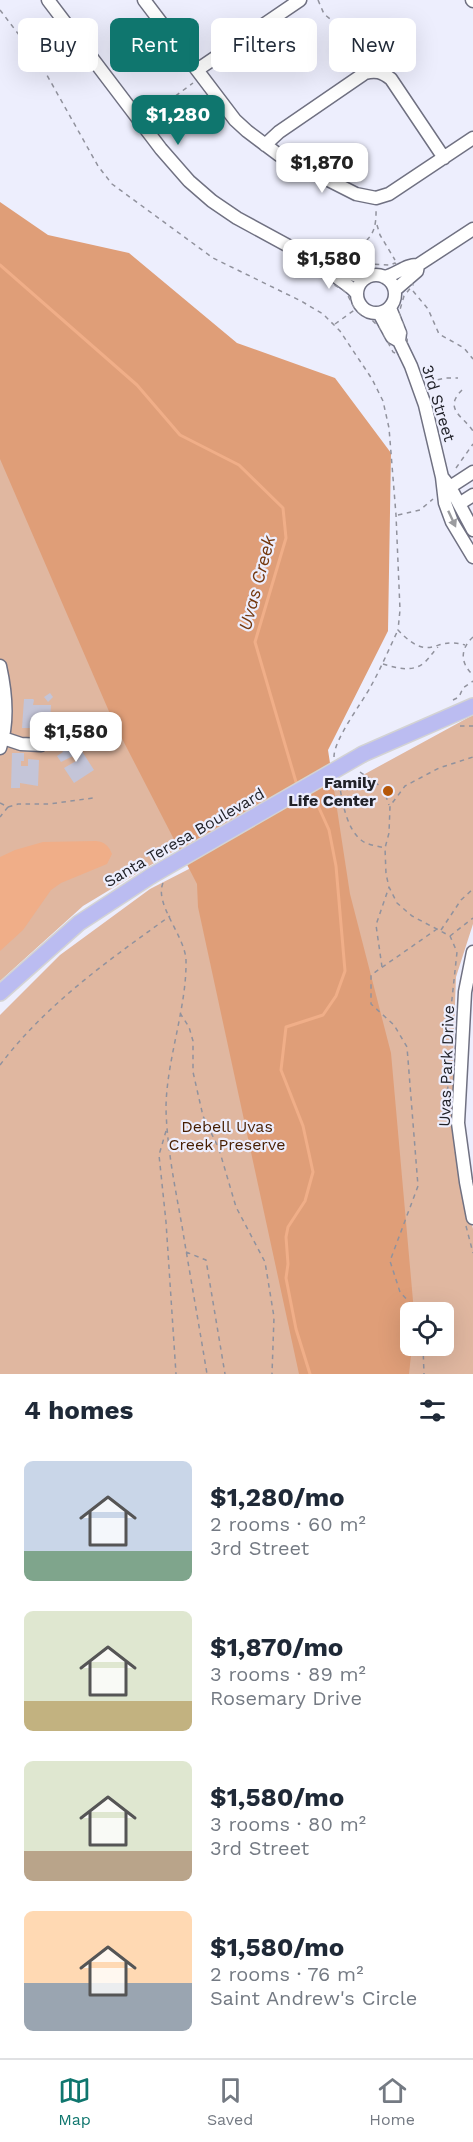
<!DOCTYPE html>
<html lang="en">
<head>
<meta charset="utf-8">
<style>
  :root { --surface:#fff; --page:#f2f2f3; --text:#1f2937; --muted:#747a83; --line:#e0e1e3; --accent:#0f766e }
  body { margin:0; font-family:"Work Sans",sans-serif; background:var(--page); color:var(--text); height:100vh; display:flex; flex-direction:column; font-size:22px; white-space:nowrap }
  * { box-sizing:border-box; margin:0 }
  p { font-size:20px; color:var(--muted) }
  .icon { flex:none; width:33px; height:33px; fill:none; stroke:currentColor; stroke-width:2; stroke-linecap:round; stroke-linejoin:round }
  .map { position:relative; height:1374px; overflow:hidden }
  .side { display:flex; flex-direction:column; background:var(--surface); flex:1 }
  .side>* { flex:none }
  .top-card { position:absolute; left:18px; top:18px; width:438px; height:54px; display:flex; gap:12px }
  .controls { position:absolute; left:400px; top:1302px; display:grid; gap:12px }
  .controls a { display:grid; place-items:center; width:54px; height:54px; border-radius:9px; background:var(--surface); box-shadow:0 6px 24px #0002; font-size:30px }
  .price { position:absolute; translate:-50% -51px; padding:0 14px; border-radius:12px; background:#fff; color:#222; font-size:20px; line-height:39px; filter:drop-shadow(0 2px 3px #0008) }
  .price::after { content:''; position:absolute; left:50%; top:36px; width:18px; height:14px; margin-left:-9px; background:inherit; clip-path:polygon(0 0,100% 0,50% 100%) }
  .price.current { background:var(--accent); color:#fff }
  ul { padding:0; list-style:none }
  li { display:flex; align-items:center; gap:18px; height:150px; padding:0 24px }
  li span { display:grid; place-items:center; flex:none; width:168px; height:120px; border-radius:9px; color:#555 }
  li>.icon { margin-inline-start:auto }
  span .icon { width:72px; height:72px; fill:#fffc; stroke-width:1 }
  li b { font-size:26px }
  h2 { display:flex; justify-content:space-between; align-items:center; height:72px; padding:0 24px; font-size:26px }
  .tag { padding:0 21px; border-radius:9px; background:var(--surface); box-shadow:0 6px 24px #0002; font-size:21px; line-height:54px }
  .tag.current { background:var(--accent); color:#fff }
  .tabs { display:flex; justify-content:space-around; align-items:center; height:84px; border-top:2px solid var(--line); background:var(--surface); font-size:16px; color:var(--muted) }
  .tabs a { display:grid; justify-items:center; gap:3px }
  .tabs .current { color:var(--accent) }
  .map>svg:first-child { display:block }
  .green { fill:#e0b7a0; fill-rule:evenodd }
  .forest { fill:#df9e78 }
  .water { fill:#f0ae88 }
  .lines { fill:none; stroke-linecap:round; stroke-linejoin:round }
  .stream { stroke:#f0ae88; stroke-width:3 }
  .building { fill:#c4c5d8 }
  .minor-casing { stroke:#707182; stroke-width:15 }
  .major-casing { stroke:#d3d3d4; stroke-width:18 }
  .path { stroke:#91929d; stroke-width:1.5; stroke-dasharray:4.5 4.5; stroke-linecap:butt }
  .minor { stroke:#fff; stroke-width:12 }
  .major { stroke:#bbbcf1; stroke-width:15 }
  .major-bridge-casing { stroke:#d3d3d4; stroke-width:18; stroke-linecap:butt }
  .major-bridge { stroke:#bbbcf1; stroke-width:15 }
  .oneway { fill:#9b9c9f }
  .poi-dot { fill:#b55709; stroke:#edeefd; stroke-width:2 }
  .labels { text-anchor:middle; stroke-width:4.5; stroke-linejoin:round; paint-order:stroke }
  .street-label { font-size:16px; fill:#212229; stroke:#edeefd }
  .poi-label { font-size:16px; font-weight:bold; fill:#212229; stroke:#edeefd; text-anchor:end }
  .park-label { font-size:16px; fill:#471e01; stroke:#edeefd }
  .water-label { font-size:18px; font-style:italic; fill:#74380e; stroke:#edeefd }
</style>
</head>
<body>
<div class="map">
<svg width="473" height="1374" viewBox="0 0 473 1374">
  <rect width="100%" height="100%" fill="#edeefd"/>
  <path class="green" d="M0 330 298 776 83 906 0 981Z
    M473 715V924L456 977 453 1057 454 1148 473 1229V1374H0V1015L60 955 150 889 220 853ZM411 1312H444V1346H411Z"/>
  <path class="forest" d="M0 202 48 235 129 253 237 343 335 378 391 453 388 631 328 750 350 894 391 1053 414 1312H411L412 1346 409 1374H299L198 907 197 884 114 723 0 459Z"/>
  <path class="water" d="M96 841C105 842 109 846 112 854L107 864 61 883 51 890 23 930 0 951V857L15 850 43 842Z"/>
  <g class="lines">
    <path class="stream" d="M0 265 137 385 180 435 239 465 283 508 286 538 255 642 296 782
      M310 1374 296 1329 286 1278 288 1264 286 1237 288 1227 305 1201 313 1172 303 1126 281 1070 286 1027 323 1015 336 996 345 971 336 866 329 830 315 799"/>
  </g>
  <path class="building" d="M50 693 53 697 48 702 44 697Z
    M24 699H33L34 700 33 705H51L50 723 41 722 40 734 30 733 31 728H22Z
    M72 743 75 747 78 745 94 770 74 783 64 768 76 761 73 756 61 762 57 756 63 752 62 750Z
    M12 753H24V761H21V766H28V759L39 760 38 786 20 783V788H11Z"/>
  <g class="lines">
    <defs>
      <path id="minor" d="M48 0 161 149 189 181 212 201 237 218 329 268C335 280 349 283 357 294
        M144 0 235 120 247 131 279 155 356 194 376 198 389 194 473 138
        M472 0 473 1
        M197 70 300 0
        M265 145 279 132 365 73C376 70 382 72 391 79L444 158
        M329 268H337L364 279
        M357 294a19 19 0 1 1 38 0a19 19 0 1 1-38 0Z
        M384 277C396 275 406 264 418 265L473 229
        M395 290 417 271 418 265
        M390 308 400 333 399 341 411 366 425 405 442 477 445 503 452 522 473 557
        M379 313 392 337 399 341
        M442 477 450 487 473 530
        M450 487 473 472
        M459 504 473 495
        M0 666C6 693 9 721 0 748
        M3 738 21 744 41 745
        M473 952 465 992 458 1123 466 1182 473 1218"/>
      <path id="major" d="M363 754 473 706
        M0 993 79 923 151 876"/>
    </defs>
    <use href="#minor" class="minor-casing"/>
    <use href="#major" class="major-casing"/>
    <path class="path" d="M318 0 324 14 339 26 343 33 349 48 359 62
      M0 10 39 61 98 166 112 184 213 258 301 301 323 314 340 331 372 379 383 401 389 428 396 515 400 610 398 630C431 665 434 635 465 645
      M154 112 193 83
      M377 225 380 235 395 260
      M333 252 358 265 372 264 390 265 395 263 413 285 404 296 399 313 407 335 408 360 393 352 381 329 370 318 361 315 355 309 346 292 318 275 314 260Z
      M351 262C362 236 377 244 376 209
      M413 291 428 309 439 334 464 348 473 359
      M335 324 360 306
      M429 382 445 378H458
      M462 390C443 409 463 416 473 431
      M456 468 473 444
      M398 515 420 510 433 499
      M473 637C460 649 460 663 473 675
      M383 664C397 668 413 673 425 662 430 657 433 652 438 647
      M453 700 459 697 463 688 473 681
      M460 726H473
      M334 757C334 739 362 703 371 686 381 668 389 649 398 630
      M360 772 383 788 389 805
      M339 782C342 800 346 828 361 840 367 845 377 846 385 848
      M0 803 8 807 0 817
      M8 807 18 804H49L93 798
      M163 883C154 904 185 936 186 960 187 1008 166 1061 166 1109 167 1148 175 1187 182 1226 190 1275 199 1325 207 1374
      M441 930 461 900 473 889
      M450 936 473 918
      M382 967 376 925 389 887
      M180 1013 189 1027 193 1041V1072L203 1116 219 1149 236 1207 265 1262 274 1317 272 1374
      M0 1065C46 1004 109 960 170 916
      M448 1091 446 1055 457 952 450 936 412 916 397 903 389 887 386 874 385 848 389 833 390 806 405 786 439 768 473 757
      M166 1131 159 1155 166 1222 176 1374
      M466 1226 473 1253
      M186 1252 206 1260 225 1374
      M418 1312 400 1292 390 1261 418 1186 407 1047 394 1025 371 1004V975L437 929
      M423 1346 424 1374"/>
    <use href="#minor" class="minor"/>
    <use href="#major" class="major"/>
    <defs>
      <path id="major-bridge" d="M151 876 363 754"/>
    </defs>
    <use href="#major-bridge" class="major-bridge-casing"/>
    <use href="#major-bridge" class="major-bridge"/>
  </g>
  <defs><path id="oneway-solid" d="M-6-.8H1V-3.2L6.5 0L1 3.2V.8H-6Z" transform="scale(1.5)"/></defs>
  <use class="oneway" href="#oneway-solid" transform="translate(452 519) rotate(65)"/>
  <circle class="poi-dot" cx="388" cy="791" r="6"/>
  <g class="labels">
    <g class="street-label">
      <text transform="translate(439 403) rotate(73)" y="6">3rd Street</text>
      <text transform="translate(184 837) rotate(-30)" y="6">Santa Teresa Boulevard</text>
      <text transform="translate(446 1066) rotate(-88)" y="6">Uvas Park Drive</text>
    </g>
    <g class="poi-label">
      <text x="376" y="788">Family<tspan x="376" dy="18">Life Center</tspan></text>
    </g>
    <g class="park-label">
      <text x="227" y="1132">Debell Uvas<tspan x="227" dy="18">Creek Preserve</tspan></text>
    </g>
    <g class="water-label">
      <text transform="translate(257 583) rotate(-75)" y="6">Uvas Creek</text>
    </g>
  </g>
</svg>
<div class="controls">
<a><svg class="icon" aria-label="locate" viewBox="0 0 24 24"><circle cx="12" cy="12" r="6"/><path d="M12 2v4M12 18v4M2 12h4M18 12h4"/></svg></a>
</div>
<b class="price current" style="left:178px;top:146px">$1,280</b>
<b class="price" style="left:322px;top:194px">$1,870</b>
<b class="price" style="left:329px;top:290px">$1,580</b>
<b class="price" style="left:76px;top:763px">$1,580</b>
<div class="top-card">
<a class="tag">Buy</a>
<a class="tag current">Rent</a>
<a class="tag">Filters</a>
<a class="tag">New</a>
</div>
</div>
<section class="side">
<h2>4 homes<svg class="icon" aria-label="filters" viewBox="0 0 24 24"><path d="M4 7h16M4 17h16"/><circle cx="9" cy="7" r="2"/><circle cx="15" cy="17" r="2"/></svg></h2>
<ul>
<li><span style="background:linear-gradient(#c9d6e8 75%,#7fa58c 0)"><svg class="icon" aria-label="home" viewBox="0 0 24 24"><path d="M3 11l9-7 9 7M6 9v11h12V9"/></svg></span><div><b>$1,280/mo</b><p>2 rooms · 60 m²</p><p>3rd Street</p></div></li>
<li><span style="background:linear-gradient(#dfe7d0 75%,#c2b280 0)"><svg class="icon" aria-label="home" viewBox="0 0 24 24"><path d="M3 11l9-7 9 7M6 9v11h12V9"/></svg></span><div><b>$1,870/mo</b><p>3 rooms · 89 m²</p><p>Rosemary Drive</p></div></li>
<li><span style="background:linear-gradient(#dfe7d0 75%,#b9a48a 0)"><svg class="icon" aria-label="home" viewBox="0 0 24 24"><path d="M3 11l9-7 9 7M6 9v11h12V9"/></svg></span><div><b>$1,580/mo</b><p>3 rooms · 80 m²</p><p>3rd Street</p></div></li>
<li><span style="background:linear-gradient(#ffd9b3 60%,#9aa5b1 0)"><svg class="icon" aria-label="home" viewBox="0 0 24 24"><path d="M3 11l9-7 9 7M6 9v11h12V9"/></svg></span><div><b>$1,580/mo</b><p>2 rooms · 76 m²</p><p>Saint Andrew's Circle</p></div></li>
</ul>
</section>
<nav class="tabs">
<a class="current"><svg class="icon" aria-label="map" viewBox="0 0 24 24"><path d="M3 6l6-2 6 2 6-2v14l-6 2-6-2-6 2zM9 4v14M15 6v14"/></svg>Map</a>
<a><svg class="icon" aria-label="saved" viewBox="0 0 24 24"><path d="M7 4h10v16l-5-4-5 4z"/></svg>Saved</a>
<a><svg class="icon" aria-label="home" viewBox="0 0 24 24"><path d="M3 11l9-7 9 7M6 9v11h12V9"/></svg>Home</a>
</nav>
</body>
</html>
